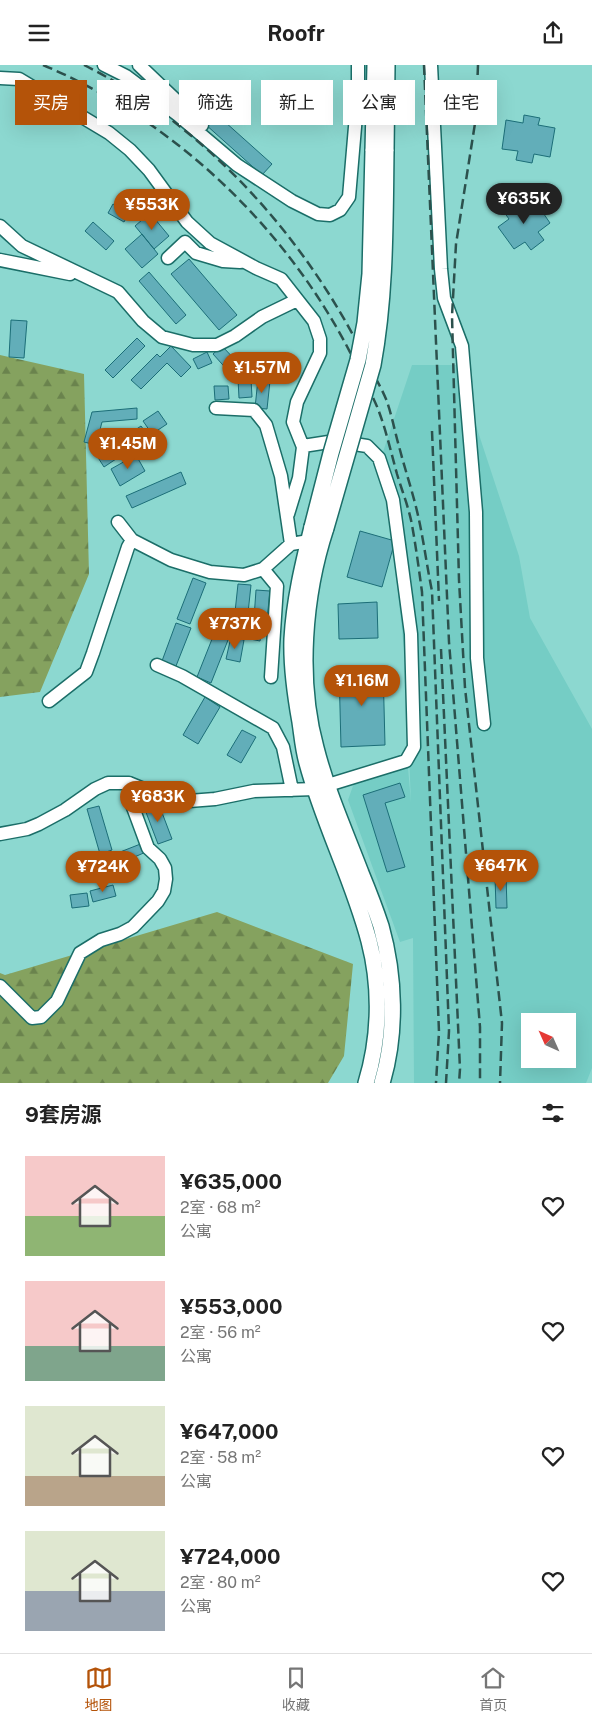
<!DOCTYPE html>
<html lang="zh">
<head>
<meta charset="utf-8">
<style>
  :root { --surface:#fff; --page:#f2f2f2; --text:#222; --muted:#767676; --line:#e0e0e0; --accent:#b45309 }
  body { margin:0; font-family:"Public Sans","Noto Sans SC",sans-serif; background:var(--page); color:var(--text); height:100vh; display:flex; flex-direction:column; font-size:19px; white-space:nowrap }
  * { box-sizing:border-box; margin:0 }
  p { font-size:16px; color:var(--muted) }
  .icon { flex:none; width:28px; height:28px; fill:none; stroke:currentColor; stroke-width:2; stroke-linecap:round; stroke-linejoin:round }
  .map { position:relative; height:1018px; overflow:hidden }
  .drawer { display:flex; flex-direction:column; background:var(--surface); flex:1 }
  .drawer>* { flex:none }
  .top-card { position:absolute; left:15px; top:15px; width:562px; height:45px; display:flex; gap:10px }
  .needle { width:32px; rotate:315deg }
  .tools { position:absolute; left:521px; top:948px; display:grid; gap:10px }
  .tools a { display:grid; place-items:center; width:55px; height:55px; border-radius:0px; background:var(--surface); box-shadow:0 5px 20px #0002; font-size:25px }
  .price { position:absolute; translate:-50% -42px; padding:0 11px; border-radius:18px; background:var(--accent); color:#fff; font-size:16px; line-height:32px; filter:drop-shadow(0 1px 2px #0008) }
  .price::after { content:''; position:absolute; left:50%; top:30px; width:15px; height:11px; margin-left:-8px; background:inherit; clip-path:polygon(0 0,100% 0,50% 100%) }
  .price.selected { background:#222; color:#fff }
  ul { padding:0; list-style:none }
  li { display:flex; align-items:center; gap:15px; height:125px; padding:0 25px }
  li span { display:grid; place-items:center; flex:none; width:140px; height:100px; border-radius:0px; color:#555 }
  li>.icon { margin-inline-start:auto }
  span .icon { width:60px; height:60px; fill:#fffc; stroke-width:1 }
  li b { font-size:21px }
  h2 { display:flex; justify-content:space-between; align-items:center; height:60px; padding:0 25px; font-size:21px }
  .chip { padding:0 18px; border-radius:0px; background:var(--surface); box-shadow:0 5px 20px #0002; font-size:18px; line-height:45px }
  .chip.selected { background:var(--accent); color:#fff }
  header { display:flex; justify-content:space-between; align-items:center; height:65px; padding:0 25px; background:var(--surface); font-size:22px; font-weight:700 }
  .tabs { display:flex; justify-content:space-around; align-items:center; height:70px; border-top:1px solid var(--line); background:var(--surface); font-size:14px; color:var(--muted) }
  .tabs a { display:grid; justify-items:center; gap:2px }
  .tabs .selected { color:var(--accent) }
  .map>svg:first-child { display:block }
  .built { fill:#75cdc5; fill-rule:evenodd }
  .forest { fill:url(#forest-firs) }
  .building { fill:#62aeb9; stroke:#1c6e78 }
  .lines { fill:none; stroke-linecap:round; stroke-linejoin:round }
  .minor-casing { stroke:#1b6e68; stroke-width:15 }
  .major-casing { stroke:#1b6e68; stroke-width:18 }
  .minor { stroke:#fff; stroke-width:12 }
  .major { stroke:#fff; stroke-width:15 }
  .rail { stroke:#2c514d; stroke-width:2.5; stroke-dasharray:10 5; stroke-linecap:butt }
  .major-bridge-casing { stroke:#1b6e68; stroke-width:18; stroke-linecap:butt }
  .major-bridge { stroke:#fff; stroke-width:15 }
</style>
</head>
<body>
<header><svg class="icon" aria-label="menu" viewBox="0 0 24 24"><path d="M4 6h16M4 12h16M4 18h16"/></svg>Roofr<svg class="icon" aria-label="share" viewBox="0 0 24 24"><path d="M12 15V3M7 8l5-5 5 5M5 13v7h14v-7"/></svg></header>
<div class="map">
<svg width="592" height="1018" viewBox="0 0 592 1018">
  <defs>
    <pattern id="forest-firs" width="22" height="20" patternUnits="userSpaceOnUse" patternTransform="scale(1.25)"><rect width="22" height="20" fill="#85a25f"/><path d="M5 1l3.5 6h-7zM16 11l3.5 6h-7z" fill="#6a834d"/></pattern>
  </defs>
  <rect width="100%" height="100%" fill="#8cd8d0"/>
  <path class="built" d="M412 300H456L519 491 530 553 592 664V1003L586 1018H414L413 873 400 877 348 735 354 718 408 702 411 738 405 594 383 387ZM530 956H568V994H530Z"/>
  <path class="forest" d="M0 290 84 309 89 509 40 627 0 632Z
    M217 847 353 899 344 991 328 1018H0V908L5 910Z"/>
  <path class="building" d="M196 31 272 99 262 110 186 42Z
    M524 50 540 53 538 60 555 63 550 92 534 89 532 98 516 95 518 86 502 84 506 55 523 58Z
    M535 136 550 158 538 167 544 175 531 185 525 177 514 184 498 162 509 154 504 147 517 137 523 145Z
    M113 139 129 148 124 157 108 148Z
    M150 148 169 171 154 184 135 161Z
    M93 157 114 176 106 185 85 166Z
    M142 169 158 189 142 203 125 184Z
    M189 194 237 250 219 265 171 209Z
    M149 207 186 250 176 259 139 216Z
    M11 255 27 256 24 293 9 292Z
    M137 273 145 281 113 313 105 305Z
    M171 281 191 302 181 312 167 298 141 324 131 315 157 289 160 292Z
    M222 281 240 300 231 309 213 289Z
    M207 287 212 298 198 304 193 294Z
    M238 314H251L252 332 239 333Z
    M258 314 270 316 267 344 255 343Z
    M214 321H228L229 334 215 335Z
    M137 343V354L102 357 96 380 84 377 92 347Z
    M158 346 167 359 152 369 143 356Z
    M141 361 149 372 104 402 97 391Z
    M136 390 145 406 120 421 111 404Z
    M181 407 186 419 132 443 126 431Z
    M360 466 395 476 382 522 347 512Z
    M193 513 206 518 190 559 177 554Z
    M238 519 251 520 248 548 235 547Z
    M256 525 270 526 267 554 254 553Z
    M377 537 378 573 339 574 338 539Z
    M236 553 248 555 245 572 234 571Z
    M253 556 263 558 260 576 250 574Z
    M176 558 191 563 176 601 162 596Z
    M216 564 230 570 211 618 197 612Z
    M231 572 244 575 240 597 226 594Z
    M383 602 385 680 341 682 339 604Z
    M205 632 220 642 198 679 183 670Z
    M242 665 256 672 241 698 227 690Z
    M400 718 405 732 385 738 405 802 387 807 363 730Z
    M158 737 172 774 158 779 144 742Z
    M99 741 112 785 100 789 87 744Z
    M143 778 146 787 118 799 115 789Z
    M495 811H506L507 843H496Z
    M113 820 116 831 93 837 90 826Z
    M87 828 89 841 72 843 70 830Z"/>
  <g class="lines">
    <defs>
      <path id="minor" d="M104 0 126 11 178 50 237 100 292 136 318 149 330 150 340 145 349 132 358 27V0
        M139 0 202 60
        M431 0 441 204 444 233 462 281 476 447 477 593 484 659
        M0 13 19 14 109 68 130 85 149 105 187 157 210 178 256 203 281 214 314 256 320 274V288L297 337 293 357 303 382 299 413 288 449
        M0 161 22 181 118 227 143 256 162 272 193 280H217L235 271 262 252 297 235
        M168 193 185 177 196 188 223 196 240 197
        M0 195 70 209
        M216 343 254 345 266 360 281 411 291 479
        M118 457 132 475 171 495 210 507 244 510 263 504 291 479 309 476
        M263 504 277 521 271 612
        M157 600 182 611 273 663 283 682 292 725
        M49 636 86 607 93 588 128 482 132 475
        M0 769 27 764 39 759 65 745 95 724 108 718H129L146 725 189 736 215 734 254 726 315 724 406 696 414 682 411 569 393 435 379 393 367 381 335 376 303 381
        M0 921 32 953 41 952 57 936 80 888 101 875 120 869 133 862 158 836 164 826 166 814 165 803 160 794 148 783 131 737 129 718"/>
      <path id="major" d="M373 86 375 0
        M386 86 387 0
        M312 462C303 499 294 536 292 574 291 602 295 629 300 657 302 670 303 684 307 698 323 758 353 815 369 876 381 922 380 972 366 1018
        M326 463C304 530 297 614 316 683 327 726 345 766 361 808 368 825 375 843 381 861 395 911 397 968 382 1018"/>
    </defs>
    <use href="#minor" class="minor-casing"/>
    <use href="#major" class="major-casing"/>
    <use href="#minor" class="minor"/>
    <use href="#major" class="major"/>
    <path class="rail" d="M43 0C178 57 292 168 356 299 363 314 372 329 378 344 386 365 391 387 397 409 402 426 409 443 412 460 416 482 419 505 422 527L439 967 436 1018
      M84 0C206 61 305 172 365 293 372 307 380 320 386 334 392 350 395 368 400 385 406 408 414 431 419 455 424 478 427 502 432 526L449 966 446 1018
      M424 0 449 577 480 962V1018
      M478 0 476 52 456 179 452 251 459 515 465 623 502 958 500 1018
      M432 366 439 536
      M441 584 460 1004 459 1018"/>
    <defs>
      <path id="major-bridge" d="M312 462 331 388 358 295 365 258 370 209 373 86
        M326 463 373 300C386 229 385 157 386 86"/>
    </defs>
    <use href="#major-bridge" class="major-bridge-casing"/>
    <use href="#major-bridge" class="major-bridge"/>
  </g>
</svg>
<div class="tools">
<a><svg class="needle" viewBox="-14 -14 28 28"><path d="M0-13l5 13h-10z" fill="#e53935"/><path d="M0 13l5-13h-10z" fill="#767676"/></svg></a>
</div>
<b class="price selected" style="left:524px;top:160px">¥635K</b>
<b class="price" style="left:152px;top:166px">¥553K</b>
<b class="price" style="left:262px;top:329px">¥1.57M</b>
<b class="price" style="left:128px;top:405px">¥1.45M</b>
<b class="price" style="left:235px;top:585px">¥737K</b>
<b class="price" style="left:362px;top:642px">¥1.16M</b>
<b class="price" style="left:158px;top:758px">¥683K</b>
<b class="price" style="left:501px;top:827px">¥647K</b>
<b class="price" style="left:103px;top:828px">¥724K</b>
<div class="top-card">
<a class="chip selected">买房</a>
<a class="chip">租房</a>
<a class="chip">筛选</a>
<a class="chip">新上</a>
<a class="chip">公寓</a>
<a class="chip">住宅</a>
</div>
</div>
<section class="drawer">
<h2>9套房源<svg class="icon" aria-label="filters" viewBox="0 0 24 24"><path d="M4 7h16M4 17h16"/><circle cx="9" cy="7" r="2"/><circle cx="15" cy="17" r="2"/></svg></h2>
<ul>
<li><span style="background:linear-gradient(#f6c9c9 60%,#8fb573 0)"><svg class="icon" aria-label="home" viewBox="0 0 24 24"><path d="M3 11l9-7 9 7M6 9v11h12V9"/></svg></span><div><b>¥635,000</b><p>2室 · 68 m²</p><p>公寓</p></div><svg class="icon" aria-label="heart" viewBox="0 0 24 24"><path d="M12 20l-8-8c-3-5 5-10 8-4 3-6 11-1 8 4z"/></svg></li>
<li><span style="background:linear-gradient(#f6c9c9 65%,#7fa58c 0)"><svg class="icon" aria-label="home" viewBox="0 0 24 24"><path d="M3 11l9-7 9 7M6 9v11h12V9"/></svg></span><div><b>¥553,000</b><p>2室 · 56 m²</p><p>公寓</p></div><svg class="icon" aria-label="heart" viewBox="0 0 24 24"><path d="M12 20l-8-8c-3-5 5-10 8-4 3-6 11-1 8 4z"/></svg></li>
<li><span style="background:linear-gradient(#dfe7d0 70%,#b9a48a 0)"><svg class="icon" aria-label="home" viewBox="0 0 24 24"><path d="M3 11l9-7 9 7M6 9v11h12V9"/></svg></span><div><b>¥647,000</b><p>2室 · 58 m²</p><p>公寓</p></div><svg class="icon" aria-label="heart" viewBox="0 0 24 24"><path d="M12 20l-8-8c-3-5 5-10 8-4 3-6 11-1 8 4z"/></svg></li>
<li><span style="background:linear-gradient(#dfe7d0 60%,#9aa5b1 0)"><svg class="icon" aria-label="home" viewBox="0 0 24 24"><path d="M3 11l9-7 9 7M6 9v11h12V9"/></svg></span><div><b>¥724,000</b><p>2室 · 80 m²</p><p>公寓</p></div><svg class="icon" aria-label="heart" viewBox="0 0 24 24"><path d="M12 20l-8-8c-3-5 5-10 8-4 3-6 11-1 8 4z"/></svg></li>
</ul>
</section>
<nav class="tabs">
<a class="selected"><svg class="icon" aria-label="map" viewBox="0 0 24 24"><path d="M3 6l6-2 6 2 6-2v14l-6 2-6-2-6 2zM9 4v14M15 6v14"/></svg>地图</a>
<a><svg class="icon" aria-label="saved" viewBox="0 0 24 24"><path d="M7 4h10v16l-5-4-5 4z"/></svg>收藏</a>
<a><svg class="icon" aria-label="home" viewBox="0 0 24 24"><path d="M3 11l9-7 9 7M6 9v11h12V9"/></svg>首页</a>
</nav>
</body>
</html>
